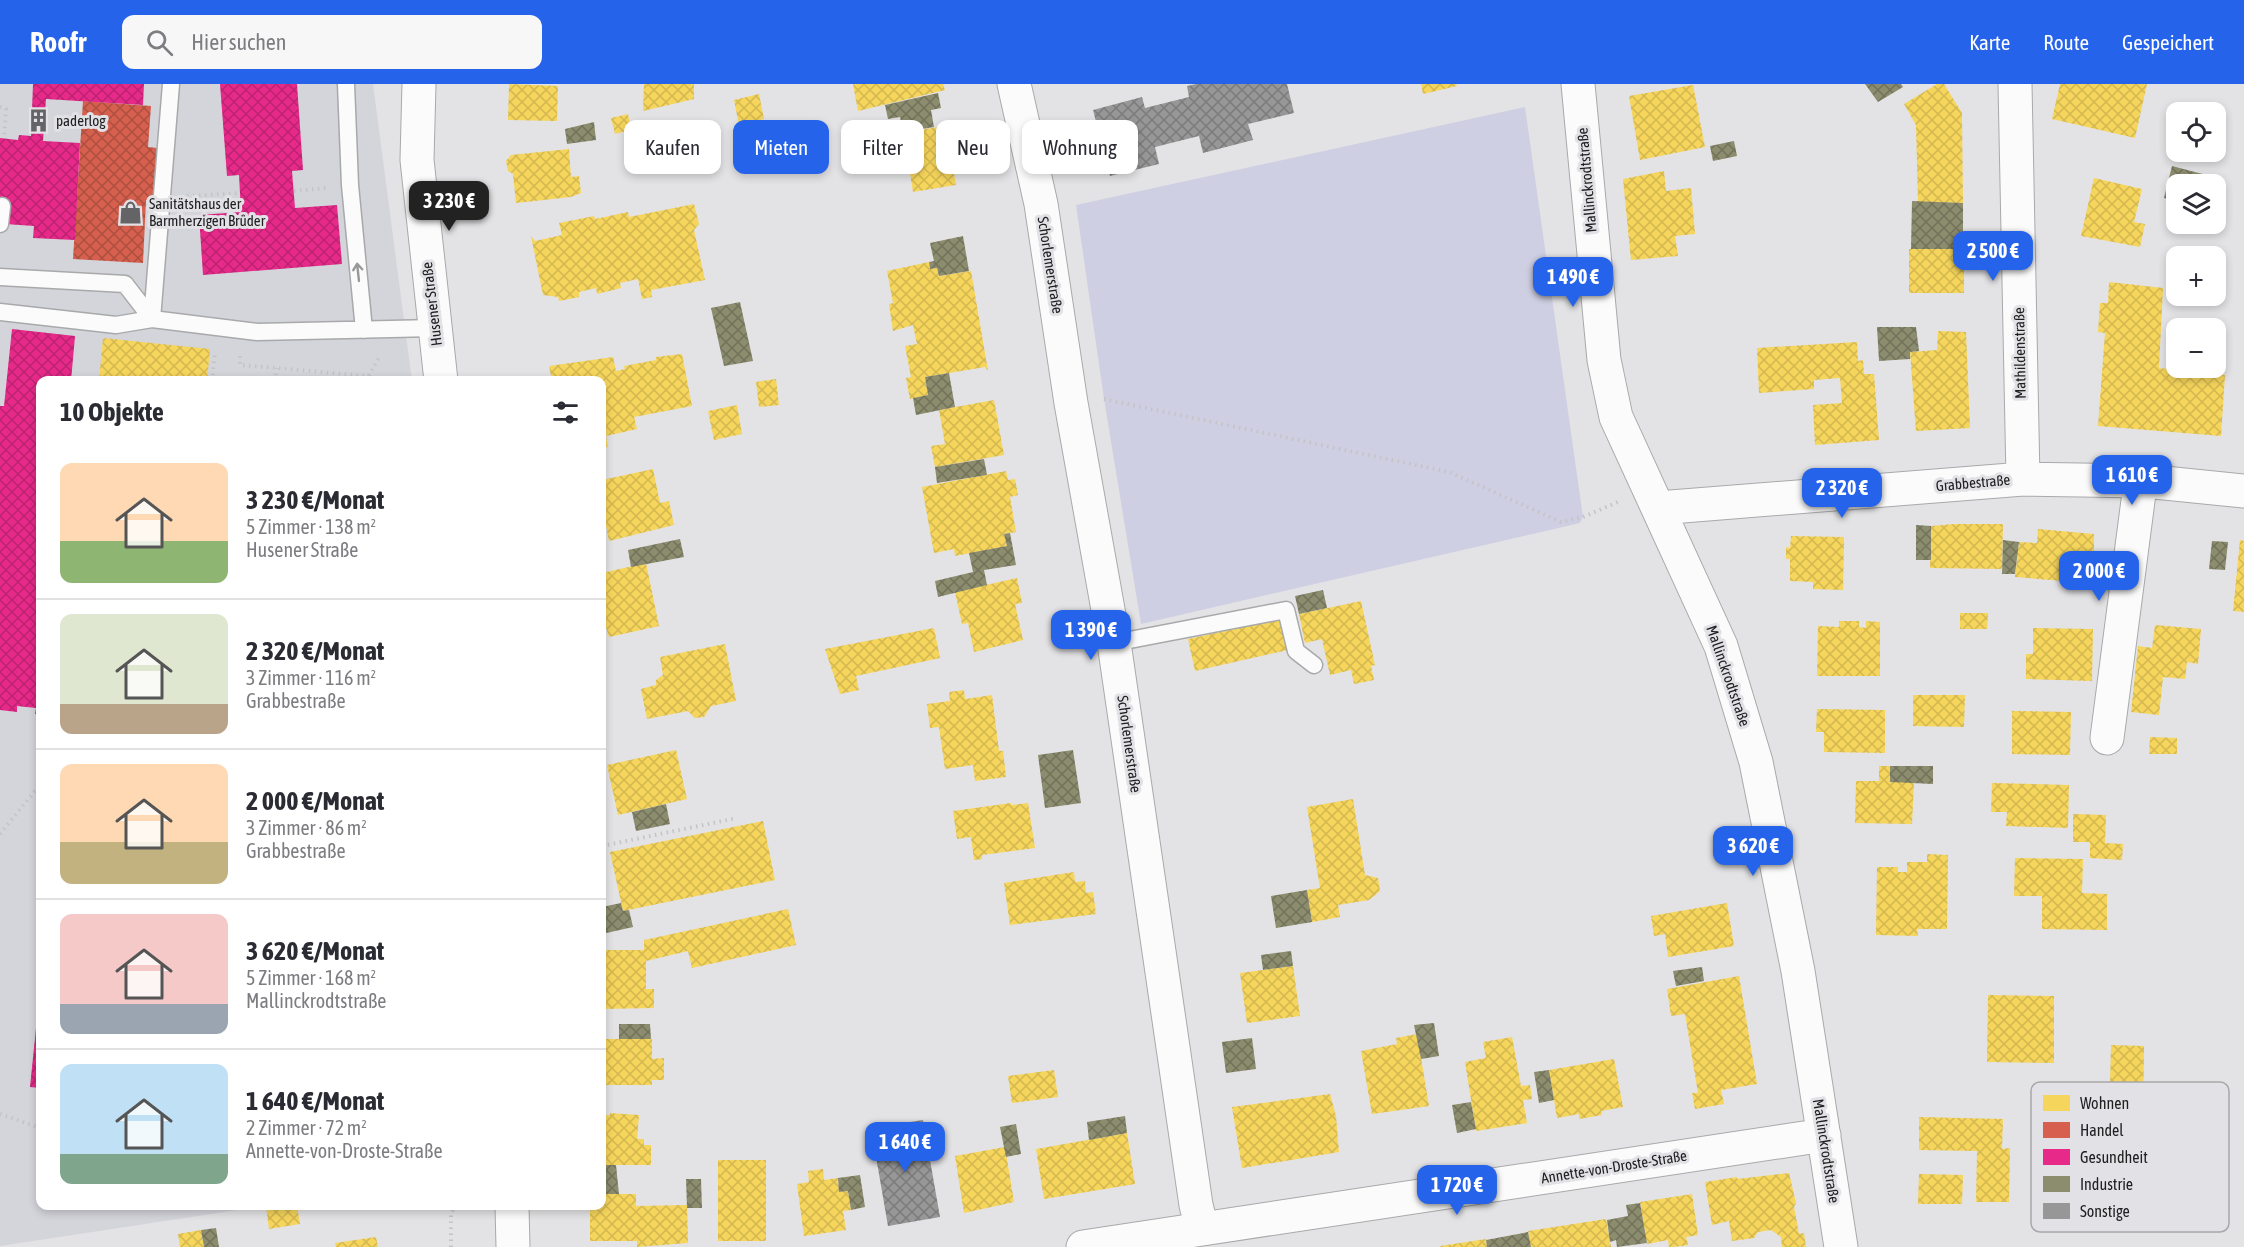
<!DOCTYPE html>
<html lang="de">
<head>
<meta charset="utf-8">
<style>
  :root { --surface:#fff; --page:#f7f7f7; --text:#2b2b33; --muted:#7c7c81; --line:#e1e1e2; --accent:#2563eb }
  body { margin:0; font-family:"Asap Condensed",sans-serif; background:var(--page); color:var(--text); height:100vh; display:flex; flex-direction:column; font-size:22px; white-space:nowrap }
  * { box-sizing:border-box; margin:0 }
  p { font-size:20px; color:var(--muted) }
  .icon { flex:none; width:33px; height:33px; fill:none; stroke:currentColor; stroke-width:2; stroke-linecap:round; stroke-linejoin:round }
  .map { position:relative; flex:1; overflow:hidden }
  .side { position:absolute; left:36px; top:292px; width:570px; height:834px; display:flex; flex-direction:column; background:var(--surface); border-radius:12px; box-shadow:0 3px 9px #0003 }
  .side>* { flex:none }
  .top-card { position:absolute; left:624px; top:36px; width:570px; height:54px; display:flex; gap:12px }
  .tools { position:absolute; left:2166px; top:18px; display:grid; gap:12px }
  .tools a { display:grid; place-items:center; width:60px; height:60px; border-radius:12px; background:var(--surface); box-shadow:0 3px 9px #0003; font-size:30px }
  .price { position:absolute; translate:-50% -51px; padding:0 14px; border-radius:12px; background:var(--accent); color:#fff; font-size:20px; line-height:39px; filter:drop-shadow(0 2px 3px #0008) }
  .price::after { content:''; position:absolute; left:50%; top:36px; width:18px; height:14px; margin-left:-9px; background:inherit; clip-path:polygon(0 0,100% 0,50% 100%) }
  .price.current { background:#222; color:#fff }
  ul { padding:0; list-style:none }
  li { display:flex; align-items:center; gap:18px; height:150px; padding:0 24px }
  li+li { border-top:2px solid var(--line) }
  li span { display:grid; place-items:center; flex:none; width:168px; height:120px; border-radius:12px; color:#555 }
  li>.icon { margin-inline-start:auto }
  span .icon { width:72px; height:72px; fill:#fffc; stroke-width:1 }
  li b { font-size:26px }
  h2 { display:flex; justify-content:space-between; align-items:center; height:72px; padding:0 24px; font-size:26px }
  .pill { padding:0 21px; border-radius:12px; background:var(--surface); box-shadow:0 3px 9px #0003; font-size:21px; line-height:54px }
  .pill.current { background:var(--accent); color:#fff }
  header { display:flex; align-items:center; gap:36px; box-sizing:border-box; height:84px; padding:0 30px; background:var(--accent); color:#fff }
  header strong { font-size:28px }
  nav { display:flex; gap:33px; margin-inline-start:auto; font-size:21px }
  .search { width:420px; height:54px; background:var(--page); display:flex; align-items:center; gap:15px; box-sizing:border-box; padding:0 21px; border-radius:12px; color:var(--muted); font-size:22px }
  .map>svg:first-child { display:block }
  .built { fill:#d4d4db }
  .pitch { fill:#cfcfe3 }
  .homes { fill:url(#homes-cross-hatch) }
  .shops { fill:url(#shops-cross-hatch) }
  .health { fill:url(#health-cross-hatch) }
  .industry { fill:url(#industry-cross-hatch) }
  .building { fill:url(#building-cross-hatch) }
  .lines { fill:none; stroke-linecap:round; stroke-linejoin:round }
  .lane-casing { stroke:#a8a9aa; stroke-width:19 }
  .street-casing { stroke:#a8a9aa; stroke-width:35 }
  .path { stroke:#c4c4c6; stroke-width:4; stroke-dasharray:1.5 4.5; stroke-linecap:butt }
  .lane { stroke:#fbfbfb; stroke-width:16 }
  .street { stroke:#fbfbfb; stroke-width:33 }
  .oneway { stroke:#989899 }
  .labels { text-anchor:middle; stroke-width:6; stroke-linejoin:round; paint-order:stroke }
  .poi-label { font-size:15px; fill:#202021; stroke:#e2e2e6; text-anchor:start }
  .street-label { font-size:15px; fill:#202021; stroke:#e2e2e6 }
  .key { fill:#e2e2e6; stroke:#a8a8ab; stroke-width:1.5 }
  .key-label { font-size:16px; fill:#202021 }
</style>
</head>
<body>
<header>
<strong>Roofr</strong>
<div class="search"><svg class="icon" aria-label="search" viewBox="0 0 24 24"><circle cx="10" cy="10" r="6"/><path d="M15 15l6 6"/></svg>Hier suchen</div>
<nav><a>Karte</a><a>Route</a><a>Gespeichert</a></nav>
</header>
<div class="map">
<svg width="2244" height="1163" viewBox="0 0 2244 1163">
  <defs>
    <pattern id="homes-cross-hatch" width="8" height="8" patternUnits="userSpaceOnUse" patternTransform="scale(1.5)"><rect width="8" height="8" fill="#f6d55c"/><path d="M0 0l8 8M0 8l8-8" fill="none" stroke="#d3b750"/></pattern>
    <pattern id="shops-cross-hatch" width="8" height="8" patternUnits="userSpaceOnUse" patternTransform="scale(1.5)"><rect width="8" height="8" fill="#d6604d"/><path d="M0 0l8 8M0 8l8-8" fill="none" stroke="#ad4f40"/></pattern>
    <pattern id="health-cross-hatch" width="8" height="8" patternUnits="userSpaceOnUse" patternTransform="scale(1.5)"><rect width="8" height="8" fill="#e7298a"/><path d="M0 0l8 8M0 8l8-8" fill="none" stroke="#bb2370"/></pattern>
    <pattern id="industry-cross-hatch" width="8" height="8" patternUnits="userSpaceOnUse" patternTransform="scale(1.5)"><rect width="8" height="8" fill="#8c8c6e"/><path d="M0 0l8 8M0 8l8-8" fill="none" stroke="#72725a"/></pattern>
    <pattern id="building-cross-hatch" width="8" height="8" patternUnits="userSpaceOnUse" patternTransform="scale(1.5)"><rect width="8" height="8" fill="#979797"/><path d="M0 0l8 8M0 8l8-8" fill="none" stroke="#7b7b7b"/></pattern>
  </defs>
  <rect width="100%" height="100%" fill="#e3e3e5"/>
  <path class="built" d="M0 0H373L412 297H40V1122H244V1125L0 1162Z"/>
  <path class="pitch" d="M1525 23 1583 433 1580 439 1141 540 1104 315 1076 121Z"/>
  <path class="homes" d="M509 0 558 2 557 37 508 36Z
    M644 0H694V15L643 27Z
    M853 0H943L945 6 858 27Z
    M1421 0H1456L1457 2 1423 10Z
    M1937 0H1944L1962 29 1963 119 1918 118 1916 41 1904 20Z
    M2060 0H2147L2135 54 2052 35Z
    M1693 1 1705 63 1640 76 1629 12Z
    M759 10 764 35 739 41 734 16Z
    M628 30 631 46 615 50 611 34Z
    M945 42 956 101 913 108 907 70 897 72 894 50Z
    M857 46 860 61 849 64 846 48Z
    M569 65 571 93 579 92 581 109 571 113 516 119 513 90 508 87 506 77 511 71Z
    M1664 87 1666 107 1691 104 1695 150 1675 152 1678 172 1631 176 1623 95Z
    M2094 94 2142 105 2134 138 2145 140 2140 163 2081 152Z
    M694 120 699 140 694 146 705 196 651 206 652 213 642 215 638 195 620 199 621 204 597 210 596 204 579 208V213L559 217 558 213 543 211 531 152 535 157 562 151 559 139 594 132 595 135 628 128 629 133Z
    M1909 165H1964V209H1909Z
    M929 178 930 185 937 184 939 192 971 187 988 287 985 283 925 293 928 311 910 315 906 294 911 293 905 262 917 260 913 241 893 247 889 220 893 219 887 187Z
    M2109 198 2163 204 2159 284 2225 291 2221 352 2098 342 2105 249 2098 248 2100 219H2108Z
    M1938 247 1966 248 1970 344 1916 347 1910 268 1937 266Z
    M103 254 210 265 207 297H99Z
    M1857 258 1858 277 1863 276 1864 290H1874L1879 356 1815 361 1813 321 1842 319 1840 294 1814 296V305L1759 309 1757 264Z
    M682 270 692 322 634 333 637 345 606 352 608 363 602 364V297H552L549 282 613 273 616 287 625 285 624 282 656 276V273Z
    M776 295 779 321 759 323 756 298Z
    M994 316 1004 371 935 383 931 362 945 360 939 326Z
    M737 321 742 350 714 356 708 327Z
    M653 385 660 419 669 417 674 441 609 457 602 421V396Z
    M1006 387 1008 396 1015 395 1018 411 1010 413 1016 448 1004 450 1007 462 955 472 954 465 934 469 922 403Z
    M1955 440H2003L2002 485 1930 484 1931 442Z
    M2038 445 2094 450V476H2090L2088 499 2015 493 2019 458 2037 459Z
    M1791 452 1844 453 1843 506 1813 505V498L1790 497V475H1786V463L1790 464Z
    M2240 456 2244 457V528L2233 527Z
    M646 479 659 542 609 553 602 531V489Z
    M1017 494 1022 519 1015 520 1023 556 974 568 968 539 962 540 955 508Z
    M1361 517 1375 581 1371 582 1374 596 1354 600 1351 586 1330 591 1322 555 1305 559 1299 530Z
    M1960 529H1988L1987 545H1960Z
    M1281 535 1288 566 1195 587 1188 555Z
    M1839 537H1859V543L1866 544V537L1880 538V592H1817L1818 542 1839 543Z
    M2155 541 2201 545 2198 580 2187 578 2185 595 2163 593 2159 631 2131 628 2138 562 2152 564Z
    M934 544 940 574 856 592 859 606 840 610 825 565Z
    M2033 544 2093 545 2092 597 2026 595V570H2033Z
    M725 560 736 617 711 622 704 633 695 634 688 627 647 635 641 605 656 601V596L663 591 660 573Z
    M964 606 965 615 992 611 999 667H1003L1006 693 975 697 973 681 945 685 939 643 930 644 927 620 950 617 949 608Z
    M1913 611H1965L1964 643 1913 642Z
    M1817 625 1885 626V669L1824 668V648H1816Z
    M2012 627 2071 628 2070 671 2012 670Z
    M2150 653 2177 654V670H2149Z
    M676 666 687 715 618 731 607 681Z
    M1879 682H1890V698H1914L1912 740 1855 739 1856 697H1879Z
    M1992 699 2069 701 2068 744 2006 742 2007 728H1991Z
    M1353 715 1365 791 1378 794 1380 807 1369 816 1338 821 1340 833 1312 838 1307 806 1320 804 1307 723Z
    M1011 719V721L1028 719 1035 764 982 771V775L974 776 971 753 957 755 953 727Z
    M2073 730 2106 731 2105 759 2123 760 2122 776 2090 774V758H2073Z
    M763 737 775 796 623 827 610 768Z
    M1927 770 1948 771 1947 845H1917L1918 852 1876 851 1877 783H1898V788H1907V778H1927Z
    M2015 774 2083 775 2082 809 2107 810V846L2042 845V812H2014Z
    M1074 788 1075 798 1085 797 1086 809 1093 808 1096 830 1010 841 1004 799Z
    M1727 819 1734 862 1668 873 1665 850 1654 852 1651 832Z
    M788 825 796 861 692 884 688 867 646 877V905H654V924L602 925V866H644V856Z
    M1293 882 1300 932 1247 939 1240 889Z
    M1739 892 1757 1000 1721 1006 1724 1020 1695 1025 1692 1009H1698L1685 930 1671 932 1667 905Z
    M1988 911 2054 912V979L1987 978Z
    M1417 950 1429 1022 1372 1030 1361 967 1397 960 1396 954Z
    M1512 953 1521 1002 1530 1001 1532 1015 1523 1016 1527 1039 1476 1047 1465 978 1486 974 1483 958Z
    M602 955H652V975L664 974V996H652V1001H602Z
    M2111 961 2144 962 2143 1038 2109 1037Z
    M1614 975 1623 1023 1601 1027 1602 1031 1579 1035V1030L1557 1034 1549 986Z
    M1054 986 1058 1013 1012 1019 1008 992Z
    M1330 1010 1336 1032 1339 1068 1242 1084 1232 1023Z
    M610 1029 639 1031 637 1055H644V1061H651V1081H602V1031H610Z
    M1919 1033 2003 1035 2002 1065 2010 1064 2009 1118H1976L1977 1067 1919 1066Z
    M1127 1049 1135 1100 1044 1115 1036 1065Z
    M1005 1063 1014 1118 964 1129 955 1072Z
    M718 1076H766V1157H718Z
    M823 1085 824 1096 838 1094 839 1108 848 1107 851 1126 843 1127 846 1146 804 1152 797 1100 809 1098 808 1087Z
    M1789 1089 1796 1119 1794 1123 1799 1150 1804 1149 1806 1163H1782L1781 1153 1771 1146 1758 1148 1754 1154 1732 1157 1729 1137 1712 1141 1705 1098 1737 1093V1095Z
    M1919 1090 1963 1091 1962 1120H1918Z
    M602 1110H636V1122L687 1121 688 1159 637 1163V1157H590V1122H602Z
    M1692 1110 1698 1151 1686 1153 1688 1161 1674 1163H1669L1668 1156 1647 1160 1640 1118Z
    M266 1122H297L300 1140 269 1145Z
    M1606 1135 1611 1163H1531L1528 1147Z
    M201 1146 204 1163H180L178 1150Z
    M376 1153 378 1163H336L335 1159Z
    M1486 1155 1487 1163H1441L1440 1162Z"/>
  <path class="shops" d="M83 17 151 22 148 63 157 64 154 117 146 116 143 179 73 175Z"/>
  <path class="health" d="M33 0H144L143 21 46 15 43 57 80 59 75 156 33 154 34 142 5 140 0 121V54L18 56 19 51 31 52Z
    M220 0H297L303 86 292 87 295 124 337 121 342 180 203 191 199 131 241 128 239 91 227 92Z
    M12 245 75 252 71 297H40V630H35L36 624 17 622V628L0 626V322H4Z
    M39 915H40V1004L30 1003Z"/>
  <path class="industry" d="M1865 0H1901L1903 3 1878 18Z
    M938 9 941 24 931 26 934 43 903 48 900 33 888 35 885 21Z
    M594 38 596 56 567 60 565 45Z
    M1734 57 1737 72 1713 77 1710 62Z
    M2172 82 2214 93 2212 100H2176V117L2164 114Z
    M1912 117 1963 119V165H1911Z
    M963 152 969 187 939 192 937 184 930 185 929 178 934 177 930 159Z
    M740 218 753 277 724 282 711 224Z
    M1877 243H1916L1919 267 1910 268V275L1879 277Z
    M949 289 955 323 916 331 913 314 928 311 925 293Z
    M984 375 987 391 937 399 935 383Z
    M1916 441 1931 442V476H1916Z
    M1010 449 1016 481 984 486 987 501 938 513 935 497 973 488 969 469 1007 462 1004 450Z
    M680 455 684 473 631 483 628 466Z
    M2003 456 2019 458 2015 490H2002Z
    M2212 457 2228 458 2225 486 2209 485Z
    M1323 506 1327 524 1299 530 1295 512Z
    M1073 666 1081 719 1045 724 1038 671Z
    M1890 682H1933V700L1890 698Z
    M666 720 670 740 636 747 632 728Z
    M1307 806 1312 838 1276 844 1271 812Z
    M621 819 623 827 629 826 633 843 602 850V823Z
    M1291 867 1293 882 1263 886 1261 871Z
    M1702 883 1704 897 1676 902 1673 887Z
    M1434 939 1439 972 1421 975 1414 941Z
    M619 940H650L651 955H619Z
    M1252 954 1256 985 1226 989 1222 958Z
    M1549 986 1554 1016 1539 1019 1534 988Z
    M1471 1018 1476 1045 1457 1049 1452 1021Z
    M1125 1032 1127 1049 1089 1056 1087 1038Z
    M1016 1040 1021 1070 1006 1073 1000 1043Z
    M602 1081H616L619 1110H602Z
    M860 1091 865 1123 851 1126 848 1107 839 1108 838 1094Z
    M686 1095H701L702 1124H687Z
    M1640 1119 1647 1159 1617 1163 1616 1156 1610 1158 1607 1136 1628 1132 1626 1121Z
    M216 1144 219 1163H204L201 1146Z
    M1528 1148 1531 1163H1487L1486 1156Z"/>
  <path class="building" d="M1196 0H1287L1294 29 1248 40 1253 56 1203 69 1199 52 1155 63 1159 80 1110 92 1093 26 1142 13 1145 24 1189 13 1187 2Z
    M923 1036 940 1133 888 1142 871 1044Z"/>
  <g class="lines">
    <defs>
      <path id="lane" d="M346 0 350 101 364 246
        M0 140 2 122
        M0 193 125 200 152 235 257 248 435 244
        M0 228 116 241 152 235 171 0
        M1114 559 1286 526 1296 567 1314 581"/>
      <path id="street" d="M419 0 417 76 441 297
        M1014 0 1041 120 1071 319 1114 559 1196 1121 1202 1145
        M1578 0 1604 276 1616 333 1721 562 1756 678 1798 887 1841 1163
        M2015 0 2023 395
        M1658 424 2023 395 2145 397 2244 407
        M2107 654 2139 409 2145 397
        M512 1122 513 1163
        M1083 1163 1824 1051"/>
    </defs>
    <use href="#lane" class="lane-casing"/>
    <use href="#street" class="street-casing"/>
    <path class="path" d="M0 23 6 25 4 54
      M294 107 326 104
      M187 112 240 109
      M240 272V281L369 292 383 297
      M212 297 215 268
      M275 297 277 284
      M366 297 380 272
      M1104 315 1449 388 1561 438 1583 433 1618 418
      M0 750 35 707 40 704
      M602 762 737 734
      M0 1030 40 1044
      M451 1163V1129L455 1122"/>
    <use href="#lane" class="lane"/>
    <use href="#street" class="street"/>
  </g>
  <defs><path id="oneway-shaft" d="M-6 0H5M1.5-3L5.5 0L1.5 3" fill="none" stroke-width="1.6" stroke-linecap="round" stroke-linejoin="round" transform="scale(1.5)"/></defs>
  <use class="oneway" href="#oneway-shaft" transform="translate(358 188) rotate(-96)"/>
  <defs>
    <symbol id="building-bare" viewBox="-9 -9 18 18"><path d="M-4-6H4V6H1V3H-1V6H-4ZM-2.5-4.3h1.7v1.8h-1.7ZM.8-4.3h1.7v1.8H.8ZM-2.5-1h1.7V.8h-1.7ZM.8-1h1.7V.8H.8Z" fill="#646466" stroke="#e2e2e6" stroke-width="2.5" paint-order="stroke"/></symbol>
    <symbol id="shop-bare" viewBox="-9 -9 18 18"><path d="M-5-2.5h2.3a2.7 3.5 0 0 1 5.4 0H5L5.5 6h-11ZM-1.5-2.5h3a1.5 2.3 0 0 0-3 0Z" fill="#646466" stroke="#e2e2e6" stroke-width="2.5" paint-order="stroke"/></symbol>
  </defs>
  <g fill-rule="evenodd">
    <use href="#building-bare" x="22" y="20" width="33" height="33"/>
    <use href="#shop-bare" x="114" y="112" width="33" height="33"/>
  </g>
  <g class="labels">
    <g class="poi-label">
      <text x="56" y="42">paderlog</text>
      <text x="149" y="125">Sanitätshaus der<tspan x="149" dy="17">Barmherzigen Brüder</tspan></text>
    </g>
    <g class="street-label">
      <text transform="translate(1587 96) rotate(-95)" y="5">Mallinckrodtstraße</text>
      <text transform="translate(1050 181) rotate(81)" y="5">Schorlemerstraße</text>
      <text transform="translate(432 220) rotate(-97)" y="5">Husener Straße</text>
      <text transform="translate(2020 269) rotate(-91)" y="5">Mathildenstraße</text>
      <text transform="translate(1973 399) rotate(-5)" y="5">Grabbestraße</text>
      <text transform="translate(1728 592) rotate(71)" y="5">Mallinckrodtstraße</text>
      <text transform="translate(1129 660) rotate(82)" y="5">Schorlemerstraße</text>
      <text transform="translate(1826 1067) rotate(81)" y="5">Mallinckrodtstraße</text>
      <text transform="translate(1614 1083) rotate(-9)" y="5">Annette-von-Droste-Straße</text>
    </g>
  </g>
  <rect x="2031" y="998" width="198" height="150" rx="9" class="key"/>
  <rect x="2043" y="1011" width="27" height="16" fill="#f6d55c"/>
  <rect x="2043" y="1038" width="27" height="16" fill="#d6604d"/>
  <rect x="2043" y="1065" width="27" height="16" fill="#e7298a"/>
  <rect x="2043" y="1092" width="27" height="16" fill="#8c8c6e"/>
  <rect x="2043" y="1119" width="27" height="16" fill="#979797"/>
  <g class="key-label">
    <text x="2080" y="1025">Wohnen</text>
    <text x="2080" y="1052">Handel</text>
    <text x="2080" y="1079">Gesundheit</text>
    <text x="2080" y="1106">Industrie</text>
    <text x="2080" y="1133">Sonstige</text>
  </g>
</svg>
<div class="tools">
<a><svg class="icon" aria-label="locate" viewBox="0 0 24 24"><circle cx="12" cy="12" r="6"/><path d="M12 2v4M12 18v4M2 12h4M18 12h4"/></svg></a>
<a><svg class="icon" aria-label="layers" viewBox="0 0 24 24"><path d="M12 4l9 5-9 5-9-5zM3 14l9 5 9-5"/></svg></a>
<a>+</a>
<a>−</a>
</div>
<b class="price current" style="left:449px;top:148px">3 230 €</b>
<b class="price" style="left:1993px;top:198px">2 500 €</b>
<b class="price" style="left:1573px;top:224px">1 490 €</b>
<b class="price" style="left:2132px;top:422px">1 610 €</b>
<b class="price" style="left:1842px;top:435px">2 320 €</b>
<b class="price" style="left:2099px;top:518px">2 000 €</b>
<b class="price" style="left:1091px;top:577px">1 390 €</b>
<b class="price" style="left:1753px;top:793px">3 620 €</b>
<b class="price" style="left:905px;top:1089px">1 640 €</b>
<b class="price" style="left:1457px;top:1132px">1 720 €</b>
<div class="top-card">
<a class="pill">Kaufen</a>
<a class="pill current">Mieten</a>
<a class="pill">Filter</a>
<a class="pill">Neu</a>
<a class="pill">Wohnung</a>
</div>
<section class="side">
<h2>10 Objekte<svg class="icon" aria-label="filters" viewBox="0 0 24 24"><path d="M4 7h16M4 17h16"/><circle cx="9" cy="7" r="2"/><circle cx="15" cy="17" r="2"/></svg></h2>
<ul>
<li><span style="background:linear-gradient(#ffd9b3 65%,#8fb573 0)"><svg class="icon" aria-label="home" viewBox="0 0 24 24"><path d="M3 11l9-7 9 7M6 9v11h12V9"/></svg></span><div><b>3 230 €/Monat</b><p>5 Zimmer · 138 m²</p><p>Husener Straße</p></div></li>
<li><span style="background:linear-gradient(#dfe7d0 75%,#b9a48a 0)"><svg class="icon" aria-label="home" viewBox="0 0 24 24"><path d="M3 11l9-7 9 7M6 9v11h12V9"/></svg></span><div><b>2 320 €/Monat</b><p>3 Zimmer · 116 m²</p><p>Grabbestraße</p></div></li>
<li><span style="background:linear-gradient(#ffd9b3 65%,#c2b280 0)"><svg class="icon" aria-label="home" viewBox="0 0 24 24"><path d="M3 11l9-7 9 7M6 9v11h12V9"/></svg></span><div><b>2 000 €/Monat</b><p>3 Zimmer · 86 m²</p><p>Grabbestraße</p></div></li>
<li><span style="background:linear-gradient(#f6c9c9 75%,#9aa5b1 0)"><svg class="icon" aria-label="home" viewBox="0 0 24 24"><path d="M3 11l9-7 9 7M6 9v11h12V9"/></svg></span><div><b>3 620 €/Monat</b><p>5 Zimmer · 168 m²</p><p>Mallinckrodtstraße</p></div></li>
<li><span style="background:linear-gradient(#bfe0f5 75%,#7fa58c 0)"><svg class="icon" aria-label="home" viewBox="0 0 24 24"><path d="M3 11l9-7 9 7M6 9v11h12V9"/></svg></span><div><b>1 640 €/Monat</b><p>2 Zimmer · 72 m²</p><p>Annette-von-Droste-Straße</p></div></li>
</ul>
</section>
</div>
</body>
</html>
